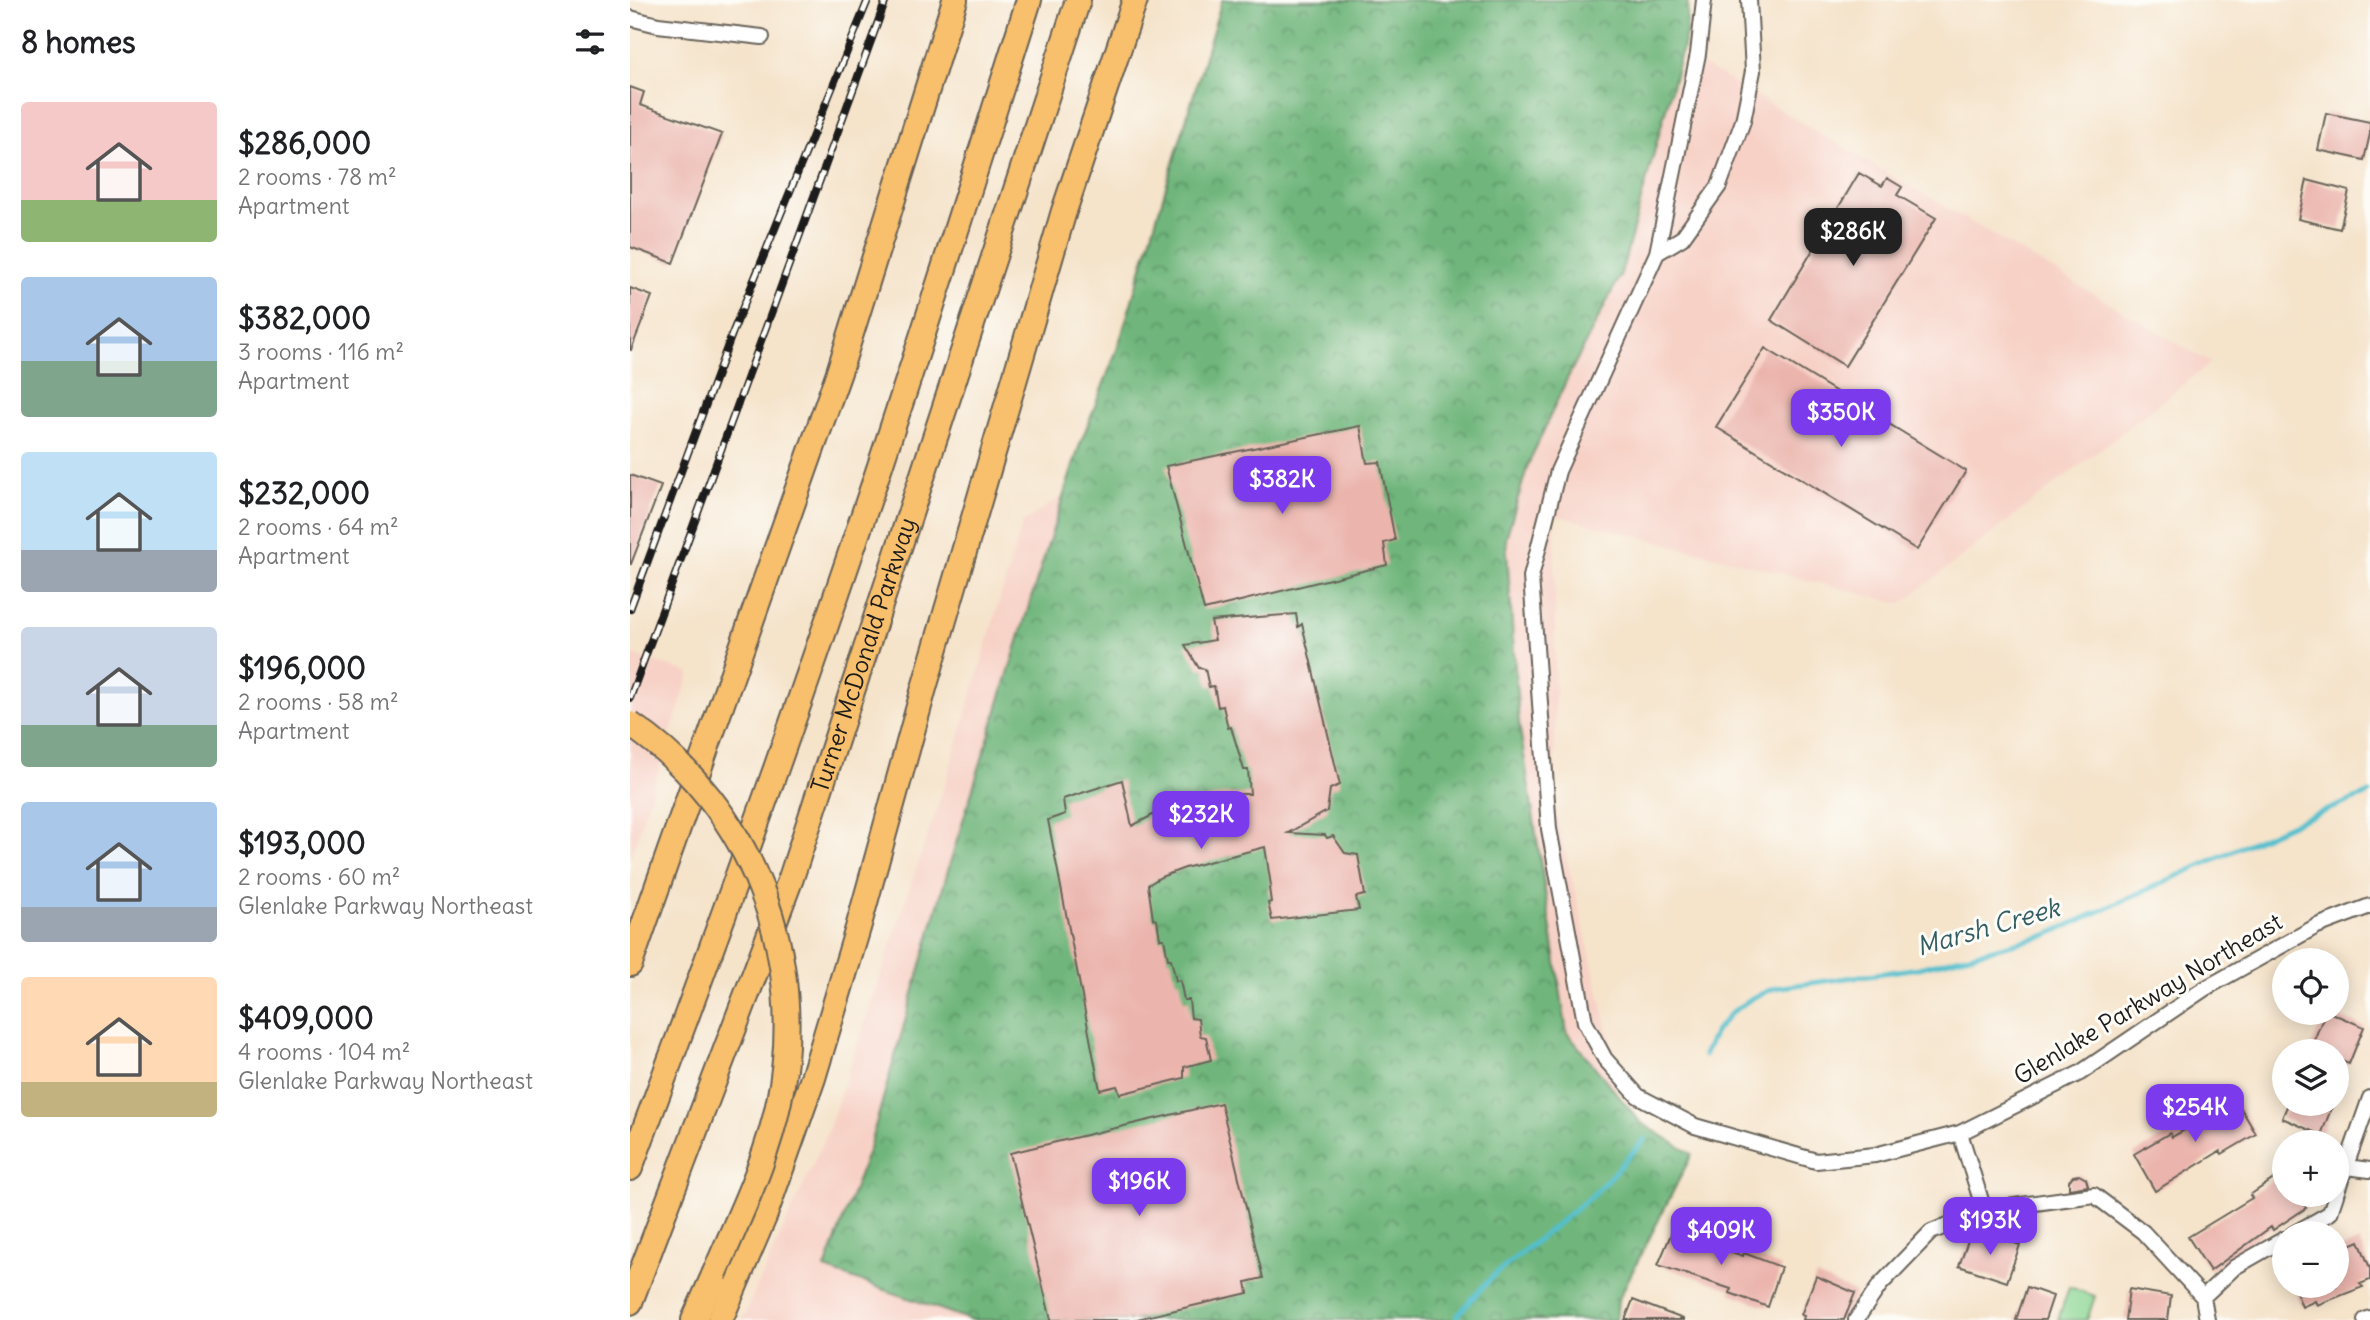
<!DOCTYPE html>
<html lang="en">
<head>
<meta charset="utf-8">
<style>
  :root { --surface:#fff; --page:#f2f2f2; --text:#202124; --muted:#757577; --accent:#7c3aed }
  body { margin:0; font-family:Delius,sans-serif; background:var(--page); color:var(--text); height:100vh; display:flex; flex-direction:column; font-size:26px; white-space:nowrap }
  * { box-sizing:border-box; margin:0 }
  p { font-size:23px; color:var(--muted) }
  .icon { flex:none; width:38px; height:38px; fill:none; stroke:currentColor; stroke-width:2; stroke-linecap:round; stroke-linejoin:round }
  .map { position:relative; flex:1; overflow:hidden }
  .panel { display:flex; flex-direction:column; background:var(--surface); width:630px }
  .panel>* { flex:none }
  .buttons { position:absolute; left:1642px; top:948px; display:grid; gap:14px }
  .buttons a { display:grid; place-items:center; width:77px; height:77px; border-radius:50%; background:var(--surface); box-shadow:0 4px 18px #0003; font-size:35px }
  .price { position:absolute; translate:-50% -60px; padding:0 16px; border-radius:14px; background:var(--accent); color:#fff; font-size:23px; line-height:46px; filter:drop-shadow(0 2px 4px #0008) }
  .price::after { content:''; position:absolute; left:50%; top:42px; width:21px; height:16px; margin-left:-10px; background:inherit; clip-path:polygon(0 0,100% 0,50% 100%) }
  .price.on { background:#222; color:#fff }
  ul { padding:0; list-style:none }
  li { display:flex; align-items:center; gap:21px; height:175px; padding:0 21px }
  li span { display:grid; place-items:center; flex:none; width:196px; height:140px; border-radius:7px; color:#555 }
  li>.icon { margin-inline-start:auto }
  span .icon { width:84px; height:84px; fill:#fffc; stroke-width:1 }
  li b { font-size:30px }
  h2 { display:flex; justify-content:space-between; align-items:center; height:84px; padding:0 21px; font-size:30px }
  main { display:flex; flex:1; min-height:0 }
  .map>svg:first-child { display:block }
  .built { fill:#f7d1c6 }
  .green { fill:#8ad592; stroke:#537857; stroke-width:2 }
  .forest { fill:url(#forest-crowns); stroke:#46694c; stroke-width:2 }
  .lines { fill:none; stroke-linecap:round; stroke-linejoin:round }
  .stream { stroke:#52bfcd; stroke-width:5 }
  .building { fill:#ebb5ad }
  .minor-casing { stroke:#686259; stroke-width:18 }
  .motorway-casing { stroke:#686259; stroke-width:28 }
  .minor { stroke:#fff; stroke-width:14 }
  .motorway { stroke:#f8bf6c; stroke-width:24 }
  .rail-casing { stroke:#1c1c1c; stroke-width:8 }
  .rail { stroke:#fdfcf7; stroke-width:5; stroke-dasharray:16; stroke-linecap:butt }
  .motorway-bridge-casing { stroke:#686259; stroke-width:28; stroke-linecap:butt }
  .motorway-bridge { stroke:#f8bf6c; stroke-width:24 }
  .labels { text-anchor:middle; stroke-width:6; stroke-linejoin:round; paint-order:stroke }
  .street-label { font-size:24px; fill:#1c1c1c; stroke:#fdfcf7 }
  .water-label { font-size:26px; font-style:italic; fill:#325d63; stroke:#fdfcf7 }
</style>
</head>
<body>
<main>
<section class="panel">
<h2>8 homes<svg class="icon" aria-label="filters" viewBox="0 0 24 24"><path d="M4 7h16M4 17h16"/><circle cx="9" cy="7" r="2"/><circle cx="15" cy="17" r="2"/></svg></h2>
<ul>
<li><span style="background:linear-gradient(#f6c9c9 70%,#8fb573 0)"><svg class="icon" aria-label="home" viewBox="0 0 24 24"><path d="M3 11l9-7 9 7M6 9v11h12V9"/></svg></span><div><b>$286,000</b><p>2 rooms · 78 m²</p><p>Apartment</p></div></li>
<li><span style="background:linear-gradient(#a9c7e8 60%,#7fa58c 0)"><svg class="icon" aria-label="home" viewBox="0 0 24 24"><path d="M3 11l9-7 9 7M6 9v11h12V9"/></svg></span><div><b>$382,000</b><p>3 rooms · 116 m²</p><p>Apartment</p></div></li>
<li><span style="background:linear-gradient(#bfe0f5 70%,#9aa5b1 0)"><svg class="icon" aria-label="home" viewBox="0 0 24 24"><path d="M3 11l9-7 9 7M6 9v11h12V9"/></svg></span><div><b>$232,000</b><p>2 rooms · 64 m²</p><p>Apartment</p></div></li>
<li><span style="background:linear-gradient(#c9d6e8 70%,#7fa58c 0)"><svg class="icon" aria-label="home" viewBox="0 0 24 24"><path d="M3 11l9-7 9 7M6 9v11h12V9"/></svg></span><div><b>$196,000</b><p>2 rooms · 58 m²</p><p>Apartment</p></div></li>
<li><span style="background:linear-gradient(#a9c7e8 75%,#9aa5b1 0)"><svg class="icon" aria-label="home" viewBox="0 0 24 24"><path d="M3 11l9-7 9 7M6 9v11h12V9"/></svg></span><div><b>$193,000</b><p>2 rooms · 60 m²</p><p>Glenlake Parkway Northeast</p></div></li>
<li><span style="background:linear-gradient(#ffd9b3 75%,#c2b280 0)"><svg class="icon" aria-label="home" viewBox="0 0 24 24"><path d="M3 11l9-7 9 7M6 9v11h12V9"/></svg></span><div><b>$409,000</b><p>4 rooms · 104 m²</p><p>Glenlake Parkway Northeast</p></div></li>
</ul>
</section>
<div class="map">
<svg width="1740" height="1320" viewBox="0 0 1740 1320">
  <defs>
    <pattern id="forest-crowns" width="20" height="18" patternUnits="userSpaceOnUse" patternTransform="scale(1.75)"><rect width="20" height="18" fill="#6fb67c"/><path d="M2 6a3 3 0 1 1 6 0M12 15a3 3 0 1 1 6 0" fill="none" stroke="#5a9365"/></pattern>
  </defs>
  <rect width="100%" height="100%" fill="#fdfcf7"/>
  <filter id="ink" filterUnits="userSpaceOnUse"><feTurbulence type="fractalNoise" baseFrequency=".0143" numOctaves="2"/><feDisplacementMap in="SourceGraphic" scale="14" xChannelSelector="R" yChannelSelector="G"/><feConvolveMatrix kernelMatrix="1 2 1 2 8 2 1 2 1" color-interpolation-filters="sRGB"/></filter>
  <filter id="wash" filterUnits="userSpaceOnUse"><feTurbulence type="fractalNoise" baseFrequency=".00686" numOctaves="4" result="noise"/><feDisplacementMap in="SourceGraphic" scale="28" xChannelSelector="R" yChannelSelector="G"/><feGaussianBlur stdDeviation="1.57" result="paint"/><feColorMatrix in="noise" values="0 0 0 0 0 0 0 0 0 0 0 0 0 0 0 0 0 1.4 0 .05"/><feComposite in="paint" operator="in"/></filter>
  <g filter="url(#wash)">
    <rect width="100%" height="100%" fill="#f5e3ca"/>
    <path class="built" d="M1056 55 1581 363 1271 604 925 515V809L990 1081 845 1320H112L198 1131 316 781 393 522 456 481 946 357Z
      M0 654 60 673 0 859Z"/>
    <path class="green" d="M1439 1287 1465 1296 1457 1320H1428Z"/>
    <path class="forest" d="M592 0H1058L1056 35 991 274 936 381 898 465 876 538 889 723 937 1033 1010 1122 1062 1154 988 1300 986 1320H341L195 1269 239 1148 320 863 405 586 449 447 488 347Z"/>
    <g class="lines">
      <path class="stream" d="M1074 1055 1085 1032 1101 1013 1122 998 1145 988 1289 968 1417 935 1662 824 1740 793
        M826 1320 829 1313 863 1276 963 1195 1015 1139"/>
    </g>
    <g id="blocks">
      <path class="building" d="M0 87 14 92 10 105 92 134 43 263 0 247Z
        M1696 113 1740 122V134L1734 160 1688 150Z
        M1229 173 1252 186 1257 178 1272 187 1267 195 1306 218 1215 366 1141 320Z
        M1677 180 1719 191 1710 229 1668 219Z
        M0 288 22 296 1 350H0Z
        M1135 348 1336 471 1287 550 1086 427Z
        M730 426 737 463 750 462 765 540 754 543 757 565 574 610 536 466Z
        M0 475 31 486 1 564H0Z
        M666 614 668 627 672 624 710 785 700 789 697 811 658 833 695 835 697 838 703 836 715 853 728 855 735 895 726 897 729 910 642 920 638 903 641 902 639 888 641 886 635 847 555 868 531 877 518 885 523 919 527 920 530 939H534L538 959H541L546 981 550 980 554 1000H559L561 1018 568 1019 570 1036 576 1037 581 1060 554 1067V1078L490 1094 487 1086 470 1090 418 820 435 814 433 799 492 780 502 826 534 809 596 794H620L618 770H614L601 727 598 728 593 706 588 707 584 686 579 687 575 669 569 668 555 645 585 640 581 621Z
        M1695 1013H1701L1734 1027 1719 1064 1706 1059V1052H1690L1681 1048Z
        M1605 1098 1626 1134 1592 1154 1590 1151 1525 1191 1504 1154 1540 1133 1542 1137 1572 1120 1571 1117Z
        M591 1103 633 1278 616 1282 618 1293 503 1320H421L380 1153Z
        M1658 1104H1703L1691 1135 1652 1118Z
        M1654 1172V1195H1668L1676 1208 1643 1230 1641 1227 1580 1271 1558 1237 1622 1198 1620 1195Z
        M1449 1175 1456 1179 1458 1186 1439 1189V1181L1443 1176Z
        M1044 1227 1081 1241 1080 1244 1113 1256 1114 1253 1151 1267 1138 1307 1100 1293 1101 1289 1028 1265Z
        M1340 1235 1361 1242 1363 1236 1390 1245 1377 1282 1329 1266Z
        M1729 1241 1740 1268V1280L1730 1284 1733 1287 1687 1305 1685 1301 1672 1307 1664 1286H1706V1251Z
        M1186 1276 1225 1293 1214 1320H1173L1174 1316 1171 1315Z
        M1397 1287 1423 1296 1415 1320H1386Z
        M1499 1289 1541 1296 1538 1320H1495Z
        M1003 1300 1053 1319V1320H995Z"/>
    </g>
  </g>
  <g filter="url(#ink)">
    <use href="#blocks" fill-opacity="0" stroke="#686259" stroke-width="2"/>
    <g class="lines">
      <defs>
        <path id="minor" d="M1074 0 1068 54 1027 253 928 471 901 577 919 829 955 1022 975 1059 1008 1096 1065 1126 1186 1161 1245 1155 1330 1133 1450 1073 1574 989 1687 926 1740 906
          M0 18 28 25 132 37
          M1027 253 1052 238 1089 186 1113 121 1123 71 1119 0
          M1330 1133 1354 1210
          M1716 1167 1740 1170
          M1706 1194 1740 1098
          M1663 1234 1700 1213 1706 1195
          M1573 1297 1577 1320
          M1226 1320 1250 1285 1301 1232 1354 1210 1464 1195 1513 1232 1573 1297 1605 1267 1654 1239
          M1735 1320 1740 1318"/>
        <g id="motorway">
          <path d="M0 964 209 372 325 0"/>
          <path d="M0 1168C85 942 167 714 244 484 297 324 348 162 399 0"/>
          <path id="s1" d="M0 1302 161 878 448 0"/>
          <path d="M64 1320 84 1275"/>
          <path d="M90 1320 134 1217 183 1078 228 928 294 688 434 211 505 0"/>
        </g>
      </defs>
      <use href="#minor" class="minor-casing"/>
      <use href="#motorway" class="motorway-casing"/>
      <use href="#minor" class="minor"/>
      <use href="#motorway" class="motorway"/>
      <defs>
        <path id="rail" d="M0 609 102 334 238 0
          M0 698 256 0"/>
      </defs>
      <use href="#rail" class="rail-casing"/>
      <use href="#rail" class="rail"/>
      <defs>
        <path id="motorway-bridge" d="M0 724C123 807 178 957 149 1101 137 1161 108 1218 84 1275"/>
      </defs>
      <use href="#motorway-bridge" class="motorway-bridge-casing"/>
      <use href="#motorway-bridge" class="motorway-bridge"/>
    </g>
  </g>
  <g class="labels">
    <g class="street-label">
      <text dy="8" stroke="none"><textPath href="#s1" startOffset="688">Turner McDonald Parkway</textPath></text>
      <text transform="translate(1518 999) rotate(-31)" y="8">Glenlake Parkway Northeast</text>
    </g>
    <g class="water-label">
      <text transform="translate(1358 927) rotate(-16)" y="9">Marsh Creek</text>
    </g>
  </g>
</svg>
<div class="buttons">
<a><svg class="icon" aria-label="locate" viewBox="0 0 24 24"><circle cx="12" cy="12" r="6"/><path d="M12 2v4M12 18v4M2 12h4M18 12h4"/></svg></a>
<a><svg class="icon" aria-label="layers" viewBox="0 0 24 24"><path d="M12 4l9 5-9 5-9-5zM3 14l9 5 9-5"/></svg></a>
<a>+</a>
<a>−</a>
</div>
<b class="price on" style="left:1223px;top:268px">$286K</b>
<b class="price" style="left:1211px;top:449px">$350K</b>
<b class="price" style="left:652px;top:516px">$382K</b>
<b class="price" style="left:571px;top:851px">$232K</b>
<b class="price" style="left:1565px;top:1144px">$254K</b>
<b class="price" style="left:509px;top:1218px">$196K</b>
<b class="price" style="left:1360px;top:1257px">$193K</b>
<b class="price" style="left:1091px;top:1267px">$409K</b>
</div>
</main>
</body>
</html>
